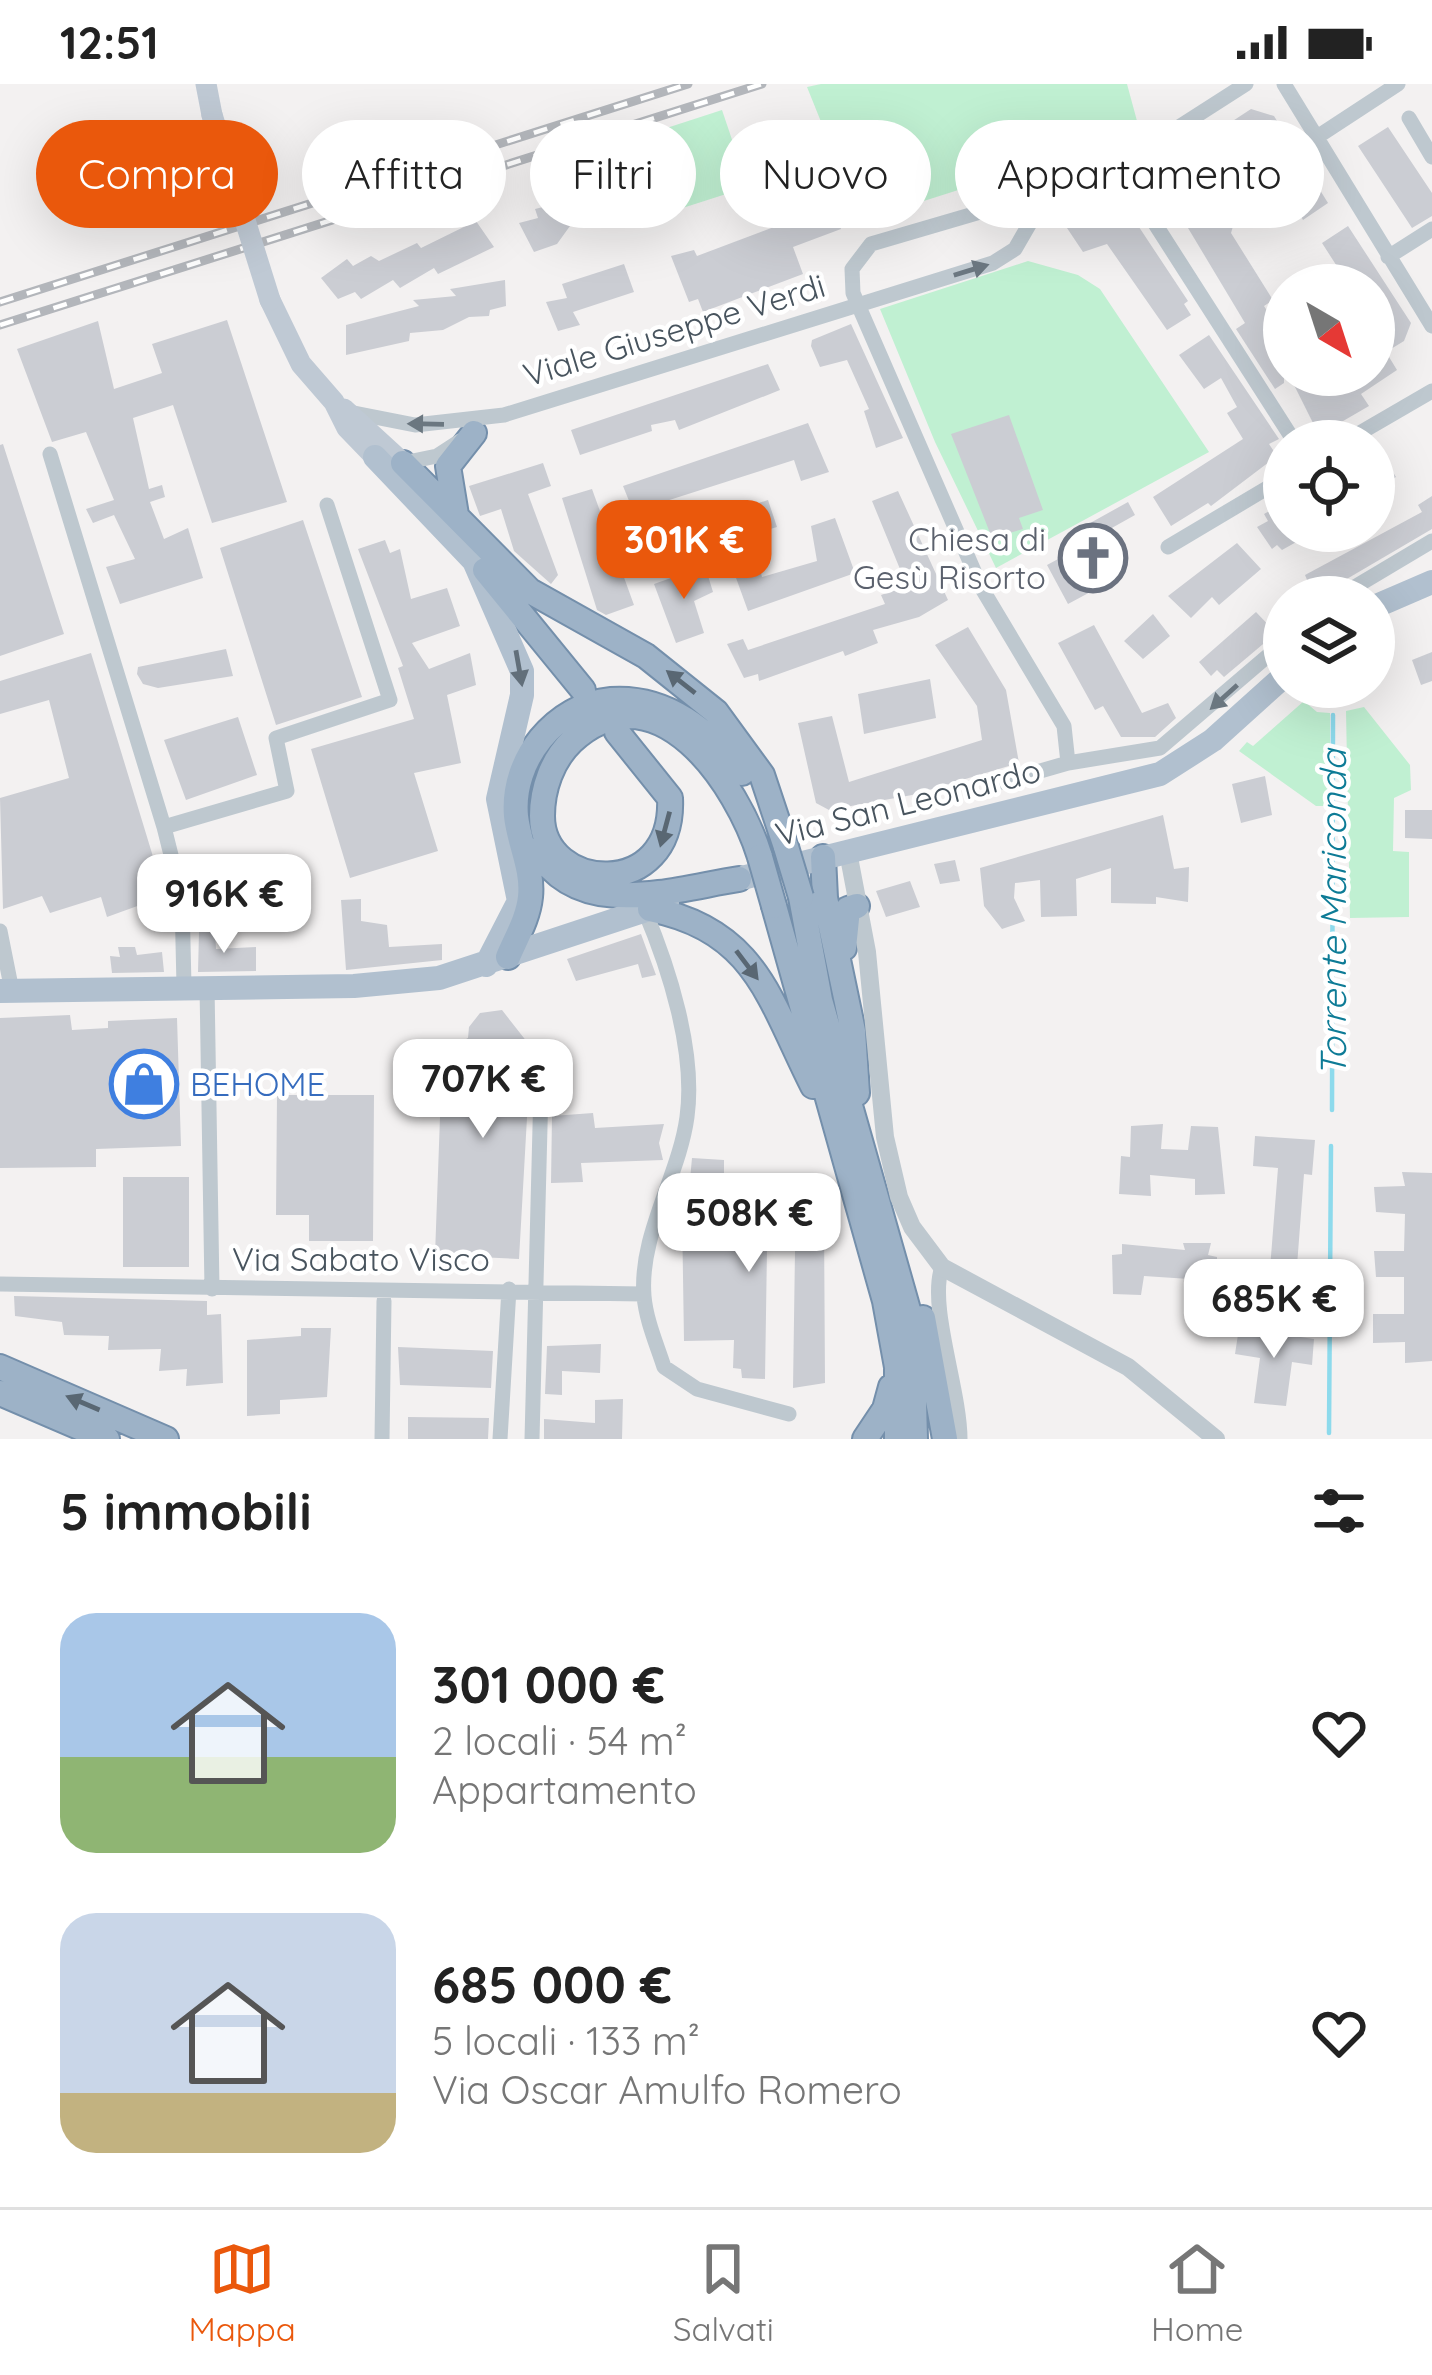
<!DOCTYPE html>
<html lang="it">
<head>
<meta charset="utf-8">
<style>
  :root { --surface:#fff; --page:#f2f2f2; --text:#222; --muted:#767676; --line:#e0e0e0; --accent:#ea580c }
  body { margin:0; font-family:Quicksand,sans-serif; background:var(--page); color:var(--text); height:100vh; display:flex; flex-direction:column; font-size:45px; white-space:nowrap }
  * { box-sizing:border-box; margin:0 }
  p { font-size:39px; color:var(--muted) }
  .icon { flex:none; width:66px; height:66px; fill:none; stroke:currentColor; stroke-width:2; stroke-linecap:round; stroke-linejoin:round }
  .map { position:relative; height:1355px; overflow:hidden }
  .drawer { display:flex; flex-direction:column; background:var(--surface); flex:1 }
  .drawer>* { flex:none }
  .top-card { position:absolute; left:36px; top:36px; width:1362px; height:108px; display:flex; gap:24px }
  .needle { width:78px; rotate:141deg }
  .tools { position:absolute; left:1263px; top:180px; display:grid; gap:24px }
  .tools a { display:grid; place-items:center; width:132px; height:132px; border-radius:50%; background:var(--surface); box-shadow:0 12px 48px #0002; font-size:60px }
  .price { position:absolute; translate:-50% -102px; padding:0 27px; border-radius:24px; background:#fff; color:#222; font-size:39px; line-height:78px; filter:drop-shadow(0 3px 6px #0008) }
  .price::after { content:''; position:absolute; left:50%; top:72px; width:36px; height:27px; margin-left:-18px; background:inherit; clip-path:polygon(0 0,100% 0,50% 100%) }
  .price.active { background:var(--accent); color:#fff }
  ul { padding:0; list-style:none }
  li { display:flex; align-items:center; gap:36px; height:300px; padding:0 60px }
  li span { display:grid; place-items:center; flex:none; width:336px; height:240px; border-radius:36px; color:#555 }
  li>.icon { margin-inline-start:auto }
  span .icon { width:144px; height:144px; fill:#fffc; stroke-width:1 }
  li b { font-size:51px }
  h2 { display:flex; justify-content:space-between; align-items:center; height:144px; padding:0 60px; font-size:51px }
  .tag { padding:0 42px; border-radius:54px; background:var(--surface); box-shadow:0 12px 48px #0002; font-size:42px; line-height:108px }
  .tag.active { background:var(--accent); color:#fff }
  .status { display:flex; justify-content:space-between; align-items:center; height:84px; padding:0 60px; background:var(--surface); direction:ltr }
  .status svg { height:33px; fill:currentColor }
  .tabs { display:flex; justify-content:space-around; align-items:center; height:168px; border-top:3px solid var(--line); background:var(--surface); font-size:33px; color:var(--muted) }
  .tabs a { display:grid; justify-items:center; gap:6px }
  .tabs .active { color:var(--accent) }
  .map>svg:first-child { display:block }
  .green { fill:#c0f0d2 }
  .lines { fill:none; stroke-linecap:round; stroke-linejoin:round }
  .stream { stroke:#8ddaec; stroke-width:4.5 }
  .building { fill:#cbcdd3 }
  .trunk-casing { stroke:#748fab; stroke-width:28 }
  .minor { stroke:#bec8cf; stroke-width:15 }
  .tertiary { stroke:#bec8cf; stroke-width:18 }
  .secondary { stroke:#bfc9d4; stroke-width:21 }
  .primary { stroke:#b1c0cf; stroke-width:24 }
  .trunk { stroke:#9db2c7; stroke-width:24 }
  .rail-casing { stroke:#b3b6bb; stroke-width:9 }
  .rail { stroke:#fff; stroke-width:4.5; stroke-dasharray:14; stroke-linecap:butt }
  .trunk-bridge-casing { stroke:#748fab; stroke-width:28; stroke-linecap:butt }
  .secondary-bridge { stroke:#bfc9d4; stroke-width:21 }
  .trunk-bridge { stroke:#9db2c7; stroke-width:24 }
  .oneway { fill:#6b7780 }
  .oneway2 { fill:#626f7a }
  .oneway3 { fill:#596773 }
  .labels { text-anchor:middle; stroke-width:9; stroke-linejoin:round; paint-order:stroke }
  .street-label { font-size:33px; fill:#48545e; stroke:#fff }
  .worship-label { font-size:33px; fill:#5b616d; stroke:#fff; text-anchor:end }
  .shop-label { font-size:33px; fill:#366cbe; stroke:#fff; text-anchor:start }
  .water-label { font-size:36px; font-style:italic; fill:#0d7b96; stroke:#fff }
</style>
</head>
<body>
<div class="status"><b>12:51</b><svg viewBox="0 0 49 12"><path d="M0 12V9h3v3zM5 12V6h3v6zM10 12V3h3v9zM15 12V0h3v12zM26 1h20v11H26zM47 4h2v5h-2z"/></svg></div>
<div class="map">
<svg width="1432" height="1355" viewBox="0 0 1432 1355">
  <rect width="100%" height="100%" fill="#f3f1f1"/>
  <path class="green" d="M821 0H1127L1140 48 861 137 807 3Z
    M722 26 748 103 667 129 642 52Z
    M1028 177 1078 191 1100 205 1209 368 996 484 935 358 880 225Z
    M1304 617 1317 628 1330 629V722H1316L1239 667 1247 658 1253 662Z
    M1364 623 1410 681 1411 706 1394 714 1393 767 1409 768V833L1350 834 1346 627Z"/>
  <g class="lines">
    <path class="stream" d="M1332 1026 1333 631
      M1329 1349 1331 1062"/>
  </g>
  <path class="building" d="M1251 25 1274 32 1328 119 1303 136 1297 125 1292 128 1254 66 1202 101 1234 139 1231 149 1273 216 1264 222 1284 253V299L1275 305 1236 245 1245 239 1185 139 1199 130 1185 107 1173 114 1155 88Z
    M808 39 837 118 832 120 841 145 793 163 803 190 703 228 698 215 689 218 671 172 694 166 697 172 790 137 762 54Z
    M1388 43 1432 109V132L1412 144 1358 62Z
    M629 88 639 119 570 142 557 160 534 168 519 139 538 134 535 125 555 120 551 113Z
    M1105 125 1113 133 1124 127 1137 140 1188 217 1184 220 1191 231 1167 246 1107 160 1083 168 1067 144Z
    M476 137 494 163 438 190 434 184 400 204 393 196 361 215 355 208 338 215 321 194 347 175 353 182 371 172 379 177 417 159 421 164Z
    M1348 142 1411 239 1404 257 1386 268 1397 286 1361 310 1369 322 1319 351 1289 291H1374V201H1349L1322 159Z
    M624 180 634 208 573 228 580 241 558 247 546 218 567 214 562 200Z
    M505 196 506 222 490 226 489 232 469 233 443 246 410 249 409 257 346 271V241L419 222 413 216 456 212 450 205Z
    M227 236 287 418 212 439 173 321 133 334 149 405 162 401 165 413 150 418 164 455 188 444 203 494 120 520 106 483 135 475 114 431 93 439 86 425 114 416 86 348 52 358 17 265 98 237 114 305 162 289 152 260Z
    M851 240 903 354 876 364 864 327 869 325 847 276 820 283 811 262 812 256Z
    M1209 251 1279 355 1269 360 1277 372 1211 422 1208 419 1171 442 1153 413 1243 355 1227 329 1237 323 1221 294 1204 305 1179 271Z
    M768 280 780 306 679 346 675 336 651 341 652 347 580 371 571 346Z
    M1009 331 1043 426 1019 434 1023 445 992 454 951 350Z
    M808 339 829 388 801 397 794 376 660 419 668 446 644 454 623 402Z
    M1374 358 1396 393 1374 405Z
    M3 360 64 550 0 572V361Z
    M543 379 551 402 528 410 558 491 551 500 514 467 501 425 480 432 469 402Z
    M592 405 634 521 606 531 597 526 562 414Z
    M898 407 948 516 919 533 873 546 878 559 845 572 843 567 759 597 758 590 744 594 727 560 743 555 748 566 885 520 881 511 907 502 872 417Z
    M1432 412V445L1328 506 1326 498 1312 508 1305 491 1422 428 1418 421Z
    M768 416 777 443 751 451 762 493 817 477 811 442 835 434 855 489 748 527 714 433Z
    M1128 418 1135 431 1110 445 1115 455 1104 464 1124 490 1068 520 1047 481 1073 467 1065 453Z
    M1284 419V447H1316L1282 466 1277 461 1272 465 1257 443 1268 437 1264 430Z
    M303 436 362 613 276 641 220 464Z
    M385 456 390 469 400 465 411 515 447 504 460 542 412 559 429 585 470 569 476 601 447 611 461 679 414 689 438 767 350 794 311 665 414 635 398 584 403 582 358 465Z
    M1237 459 1261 485 1219 521 1212 513 1191 534 1168 512Z
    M705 482 713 508 694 517 704 549 676 559 654 500Z
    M1256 528 1276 549 1224 593 1217 586 1211 592 1199 578Z
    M1153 530 1170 552 1143 575 1124 557Z
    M1094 541 1142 629 1168 619 1176 634 1155 653H1121L1103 622 1095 626 1058 559Z
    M968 543 1006 606 1019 679 912 711 829 726 816 719 798 639 832 632 849 698 982 656 977 622 935 561Z
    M226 565 233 592 158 604 143 600 137 590 138 583Z
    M1432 568V597L1421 601 1412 576Z
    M91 569 165 812 107 833 101 813 50 829 42 812 3 825 0 714 69 694 49 616 0 630V597Z
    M930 595 936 634 864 650 858 610Z
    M238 633 257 691 186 716 164 656Z
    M1265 692 1272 731 1241 739 1232 700Z
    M1405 726H1432V755L1405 754Z
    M1163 731 1174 785 1189 783 1188 818 1156 813V820L1111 819V784L1076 795 1077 832 1041 833 1040 796 1015 799 1014 814 1025 837 1002 845 984 822 980 784Z
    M188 774H282L280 806H192Z
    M955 776 960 797 940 800 934 780Z
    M910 797 920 823 886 833 876 807Z
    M361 815V837L387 841 389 863 442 860V876L346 886 341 816Z
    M215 846 216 865 256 863V887L198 888 199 848Z
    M641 850 656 891 642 894 638 880 576 897 567 875Z
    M118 863H135L137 871 162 868 164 888 112 889 110 872 120 873Z
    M502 926 531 963 519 1175 435 1171 442 978 454 961 468 954 469 943 480 929Z
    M70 931 72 946 108 944V937L177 934 181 1062 96 1065V1083L0 1084V934Z
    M277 1011H374L373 1157H309V1131H276Z
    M593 1029 595 1044 664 1040 659 1059 663 1076 581 1079 583 1098 551 1099 552 1032Z
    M1163 1040 1161 1065 1188 1066 1191 1042 1218 1043 1225 1110 1195 1111V1095L1150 1091 1151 1112 1119 1110 1121 1072 1130 1073 1131 1042Z
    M1255 1052 1315 1056 1312 1091 1304 1090 1296 1195 1307 1196 1305 1227 1242 1222 1244 1195 1269 1197 1278 1084 1253 1082Z
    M692 1074 724 1076V1113L769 1119 768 1131 824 1135 825 1299 793 1304 795 1167 767 1165 765 1295 742 1294 741 1285 733 1284 734 1256 684 1257 682 1128H687Z
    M1402 1088 1432 1089V1277L1405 1279V1258L1373 1259V1230H1404V1193H1376L1374 1167H1404L1405 1130 1376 1128 1374 1103 1405 1102Z
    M123 1093H189V1183H123Z
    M1183 1159H1211L1208 1171 1217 1173V1211L1188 1212 1189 1195 1144 1192 1141 1211 1113 1210 1112 1171 1122 1170V1160L1185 1166Z
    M14 1212 207 1217V1231L221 1230 223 1299 186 1302 187 1285 159 1287 161 1265 108 1266 109 1252 64 1251 62 1238 15 1232Z
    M301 1244H331L327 1313 280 1316V1330L247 1332V1256L301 1252Z
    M1239 1244 1314 1255 1312 1281 1292 1278 1286 1322 1254 1319 1260 1274 1235 1270Z
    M601 1260 600 1289 562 1287V1311L545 1310 547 1262Z
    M398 1263 493 1267 491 1304 400 1301Z
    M623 1315 622 1355H544V1335L595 1339V1316Z
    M408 1333 489 1334 488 1355H408Z"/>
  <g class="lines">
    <defs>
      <path id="trunk" d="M403 379 530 507 646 572 716 628 762 691 786 763
        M456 431 448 382 474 349
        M485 486 583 606
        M617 648 670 714C675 818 542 808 542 732 542 705 552 676 572 657 657 579 738 701 760 773
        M537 766C580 838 673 805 739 795
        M823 773 825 814 853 947 857 1009
        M801 813 820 916 912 1240 915 1355
        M774 822 885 1217 897 1283V1355
        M650 825C756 846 769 915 813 1002
        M844 864 848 825 857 822
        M508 873C516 854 528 834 530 813 533 784 519 760 516 732 511 676 555 621 611 616 668 612 709 648 742 689
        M923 1234 945 1355
        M0 1283 166 1355
        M0 1309 107 1355
        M865 1355 885 1325 891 1303"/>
    </defs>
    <use href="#trunk" class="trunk-casing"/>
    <path class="minor" d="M1284 0 1432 242
      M1409 34 1432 73
      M1314 55 1398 0
      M1118 82 1294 357
      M1388 173 1432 145
      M349 328 415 341 504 331 993 179 1015 165 1048 108
      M1346 357 1432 307
      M50 370 164 743 182 815 184 902
      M403 379 437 372 460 357
      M1168 463 1284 394
      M1338 513 1432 457
      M1068 679 1064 642 981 503 853 209 852 185 871 160 1083 98 1118 82 1246 0
      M1002 698 1068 679 1160 664 1284 558
      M164 743 287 707 276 654 390 616 327 421
      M644 825C669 884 696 968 687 1033 679 1092 639 1151 644 1212 646 1236 657 1261 664 1283L697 1305 789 1330
      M0 847 12 907
      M207 902 212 1205
      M942 1183C928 1222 960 1305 960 1355
      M0 1200 643 1210
      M382 1355 384 1217
      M500 1355 509 1205
      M532 1355 541 1004"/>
    <path class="tertiary" d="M848 768 867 868 885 1053 899 1113 912 1143 942 1183 1128 1283 1216 1355"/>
    <path class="secondary" d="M206 0 212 31
      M270 216 301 280 334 318 347 344 375 373 391 377
      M344 325 403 379"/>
    <path class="primary" d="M375 373 474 477 522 587V611L498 715 519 817 486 881
      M1374 523 1432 498
      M746 793 1160 690 1213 656 1284 592
      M0 907 354 902 439 894 667 819"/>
    <use href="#trunk" class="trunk"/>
    <defs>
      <path id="rail" d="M0 218 688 0
        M0 241 762 0"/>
    </defs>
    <use href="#rail" class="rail-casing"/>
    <use href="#rail" class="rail"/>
    <defs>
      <path id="trunk-bridge" d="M786 763 801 813
        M760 773 774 822"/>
    </defs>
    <use href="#trunk-bridge" class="trunk-bridge-casing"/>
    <path class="secondary-bridge" d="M212 31 270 216"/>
    <use href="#trunk-bridge" class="trunk-bridge"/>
  </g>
  <defs><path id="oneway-solid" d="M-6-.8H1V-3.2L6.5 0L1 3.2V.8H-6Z" transform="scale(3)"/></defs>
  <g class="oneway">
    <use href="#oneway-solid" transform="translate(971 186) rotate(-17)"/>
    <use href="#oneway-solid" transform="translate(426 340) rotate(-179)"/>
    <use href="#oneway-solid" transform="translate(1224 613) rotate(138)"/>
  </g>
  <use class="oneway2" href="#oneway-solid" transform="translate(519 584) rotate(80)"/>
  <g class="oneway3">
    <use href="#oneway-solid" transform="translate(681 598) rotate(-142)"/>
    <use href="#oneway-solid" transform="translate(665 745) rotate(105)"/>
    <use href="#oneway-solid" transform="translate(747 881) rotate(53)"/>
    <use href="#oneway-solid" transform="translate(83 1319) rotate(-157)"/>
  </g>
  <defs>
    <symbol id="church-ring" viewBox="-11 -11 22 22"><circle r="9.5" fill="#fff" stroke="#6b7280" stroke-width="1.5"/><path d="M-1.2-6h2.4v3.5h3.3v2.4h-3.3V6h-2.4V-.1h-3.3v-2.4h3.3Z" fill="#6b7280"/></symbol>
    <symbol id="shop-ring" viewBox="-11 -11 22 22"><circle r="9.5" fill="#fff" stroke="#3f7fe0" stroke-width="1.5"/><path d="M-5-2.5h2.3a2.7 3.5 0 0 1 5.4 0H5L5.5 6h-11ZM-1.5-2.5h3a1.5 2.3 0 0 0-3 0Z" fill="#3f7fe0"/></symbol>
  </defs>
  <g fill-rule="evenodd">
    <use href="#church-ring" x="1055" y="436" width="76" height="76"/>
    <use href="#shop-ring" x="106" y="962" width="76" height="76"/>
  </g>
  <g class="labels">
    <g class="street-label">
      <text transform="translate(674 246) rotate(-17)" y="12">Viale Giuseppe Verdi</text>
      <text transform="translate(908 718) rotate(-14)" y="12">Via San Leonardo</text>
      <text x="361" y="1187">Via Sabato Visco</text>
    </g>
    <g class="worship-label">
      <text x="1046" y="467">Chiesa di<tspan x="1046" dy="38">Gesù Risorto</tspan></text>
    </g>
    <g class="shop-label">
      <text x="190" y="1012">BEHOME</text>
    </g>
    <g class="water-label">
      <text transform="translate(1333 829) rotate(-90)" y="13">Torrente Mariconda</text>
    </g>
  </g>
</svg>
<div class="tools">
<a><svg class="needle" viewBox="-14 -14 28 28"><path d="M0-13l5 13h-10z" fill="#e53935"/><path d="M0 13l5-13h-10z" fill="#767676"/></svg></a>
<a><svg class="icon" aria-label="locate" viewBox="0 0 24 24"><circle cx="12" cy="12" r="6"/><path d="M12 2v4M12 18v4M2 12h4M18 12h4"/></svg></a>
<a><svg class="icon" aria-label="layers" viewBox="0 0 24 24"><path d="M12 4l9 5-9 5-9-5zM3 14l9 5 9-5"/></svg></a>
</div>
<b class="price active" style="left:684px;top:518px">301K €</b>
<b class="price" style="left:224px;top:872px">916K €</b>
<b class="price" style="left:483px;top:1057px">707K €</b>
<b class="price" style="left:749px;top:1191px">508K €</b>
<b class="price" style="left:1274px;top:1277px">685K €</b>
<div class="top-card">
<a class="tag active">Compra</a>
<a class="tag">Affitta</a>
<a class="tag">Filtri</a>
<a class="tag">Nuovo</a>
<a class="tag">Appartamento</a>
</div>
</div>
<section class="drawer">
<h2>5 immobili<svg class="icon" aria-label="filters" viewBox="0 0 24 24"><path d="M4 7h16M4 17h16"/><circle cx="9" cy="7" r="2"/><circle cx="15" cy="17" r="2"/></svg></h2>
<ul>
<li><span style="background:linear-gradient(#a9c7e8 60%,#8fb573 0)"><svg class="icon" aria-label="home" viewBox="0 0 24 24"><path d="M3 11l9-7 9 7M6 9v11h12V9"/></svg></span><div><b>301 000 €</b><p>2 locali · 54 m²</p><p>Appartamento</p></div><svg class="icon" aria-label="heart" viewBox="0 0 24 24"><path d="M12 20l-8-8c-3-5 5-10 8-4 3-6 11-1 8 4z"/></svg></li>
<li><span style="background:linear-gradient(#c9d6e8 75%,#c2b280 0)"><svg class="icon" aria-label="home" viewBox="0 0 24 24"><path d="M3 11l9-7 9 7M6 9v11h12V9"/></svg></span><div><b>685 000 €</b><p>5 locali · 133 m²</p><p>Via Oscar Amulfo Romero</p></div><svg class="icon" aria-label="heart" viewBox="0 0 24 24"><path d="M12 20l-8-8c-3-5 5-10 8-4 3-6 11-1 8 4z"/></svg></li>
</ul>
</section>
<nav class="tabs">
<a class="active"><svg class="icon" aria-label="map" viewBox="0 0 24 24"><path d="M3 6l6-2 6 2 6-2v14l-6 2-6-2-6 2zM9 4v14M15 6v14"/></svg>Mappa</a>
<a><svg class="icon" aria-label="saved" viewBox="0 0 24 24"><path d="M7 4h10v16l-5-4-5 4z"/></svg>Salvati</a>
<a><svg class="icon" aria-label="home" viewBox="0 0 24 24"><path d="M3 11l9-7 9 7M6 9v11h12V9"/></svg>Home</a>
</nav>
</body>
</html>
